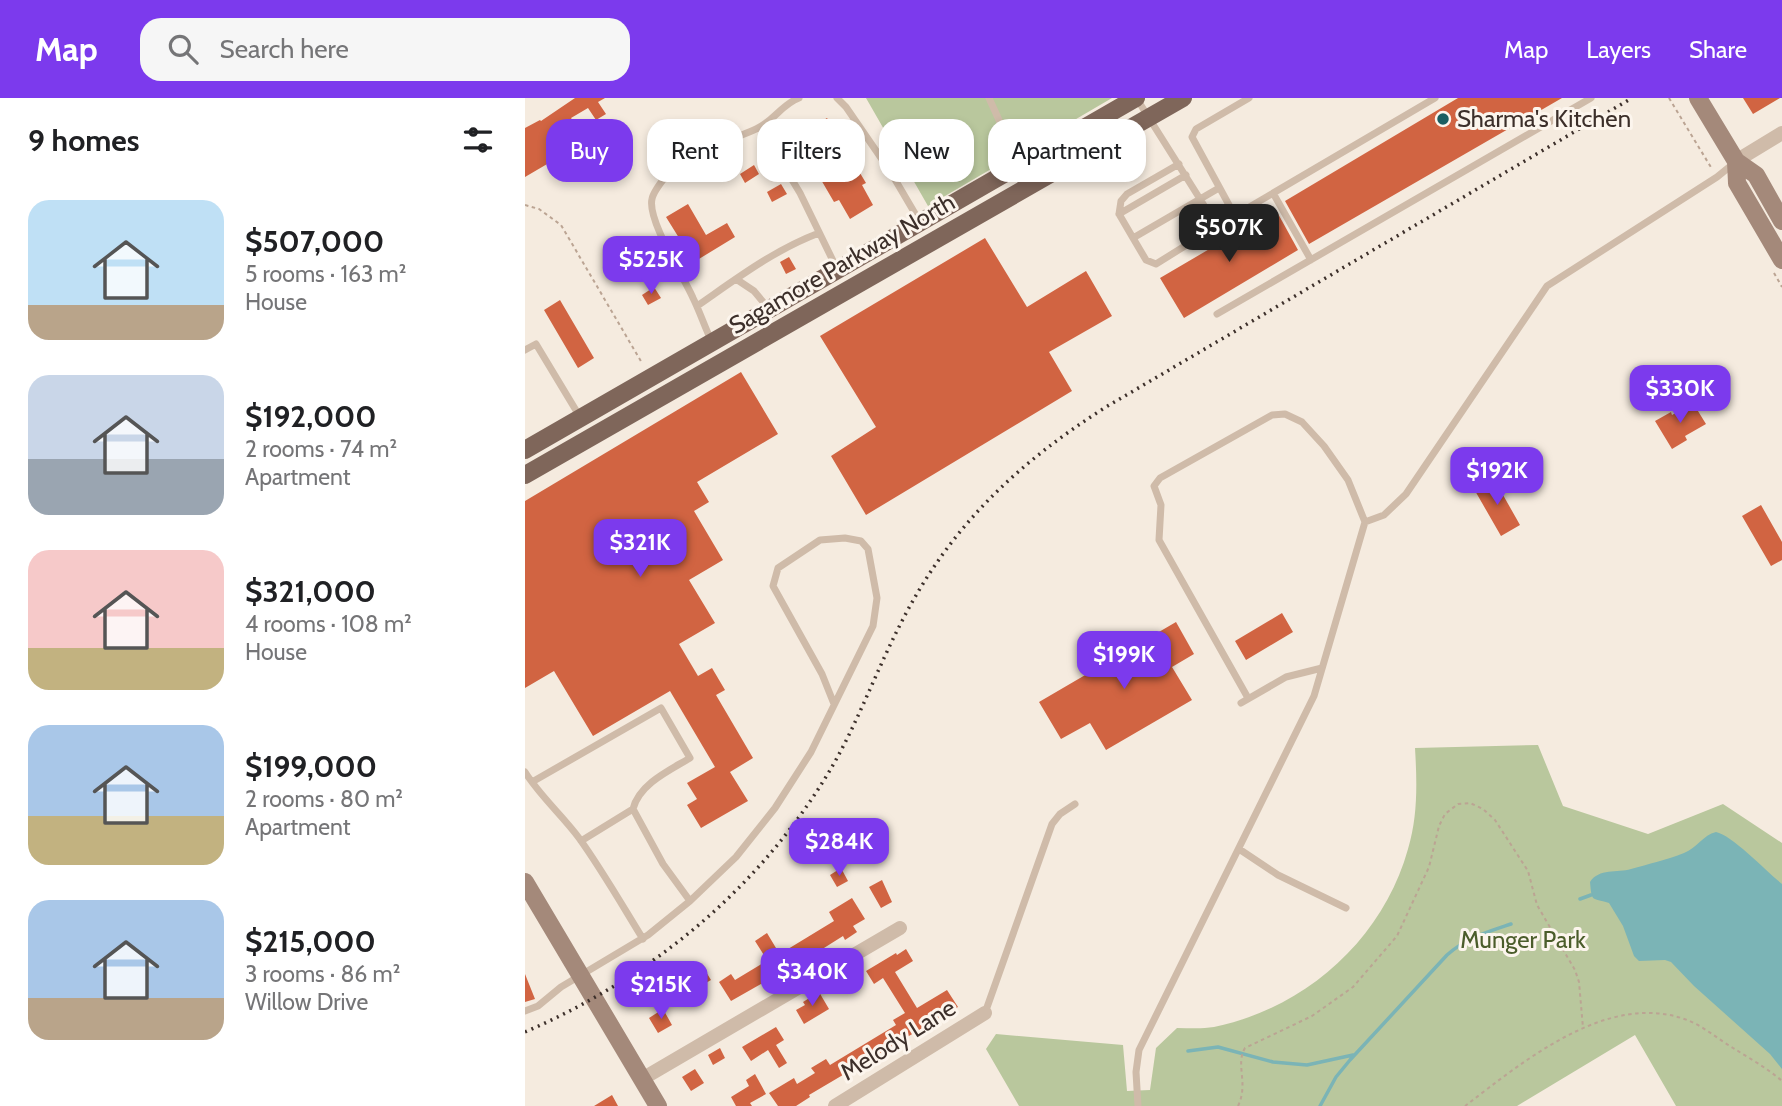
<!DOCTYPE html>
<html lang="en">
<head>
<meta charset="utf-8">
<style>
  :root { --surface:#fff; --page:#f6f6f6; --text:#202124; --muted:#757577; --accent:#7c3aed }
  body { margin:0; font-family:Cabin,sans-serif; background:var(--page); color:var(--text); height:100vh; display:flex; flex-direction:column; font-size:26px; white-space:nowrap }
  * { box-sizing:border-box; margin:0 }
  p { font-size:23px; color:var(--muted) }
  .icon { flex:none; width:38px; height:38px; fill:none; stroke:currentColor; stroke-width:2; stroke-linecap:round; stroke-linejoin:round }
  .map { position:relative; flex:1; overflow:hidden }
  .drawer { display:flex; flex-direction:column; background:var(--surface); width:525px }
  .drawer>* { flex:none }
  .banner { position:absolute; left:21px; top:21px; width:665px; height:63px; display:flex; gap:14px }
  .price { position:absolute; translate:-50% -60px; padding:0 16px; border-radius:14px; background:var(--accent); color:#fff; font-size:23px; line-height:46px; filter:drop-shadow(0 2px 4px #0008) }
  .price::after { content:''; position:absolute; left:50%; top:42px; width:21px; height:16px; margin-left:-10px; background:inherit; clip-path:polygon(0 0,100% 0,50% 100%) }
  .price.active { background:#222; color:#fff }
  ul { padding:0; list-style:none }
  li { display:flex; align-items:center; gap:21px; height:175px; padding:0 28px }
  li span { display:grid; place-items:center; flex:none; width:196px; height:140px; border-radius:21px; color:#555 }
  li>.icon { margin-inline-start:auto }
  span .icon { width:84px; height:84px; fill:#fffc; stroke-width:1 }
  li b { font-size:30px }
  h2 { display:flex; justify-content:space-between; align-items:center; height:84px; padding:0 28px; font-size:30px }
  .pill { padding:0 24px; border-radius:21px; background:var(--surface); box-shadow:0 4px 10px #0003; font-size:24px; line-height:63px }
  .pill.active { background:var(--accent); color:#fff }
  header { display:flex; align-items:center; gap:42px; box-sizing:border-box; height:98px; padding:0 35px; background:var(--accent); color:#fff }
  header strong { font-size:33px }
  nav { display:flex; gap:38px; margin-inline-start:auto; font-size:24px }
  .search { width:490px; height:63px; background:var(--page); display:flex; align-items:center; gap:18px; box-sizing:border-box; padding:0 24px; border-radius:21px; color:var(--muted); font-size:26px }
  main { display:flex; flex:1; min-height:0 }
  .map>svg:first-child { display:block }
  .green { fill:#b9c79d }
  .water { fill:#7bb4b6 }
  .lines { fill:none; stroke-linecap:round; stroke-linejoin:round }
  .stream { stroke:#7bb4b6; stroke-width:3.5 }
  .building { fill:#d16442 }
  .path { stroke:#bba493; stroke-width:2; stroke-dasharray:3.5 3.5; stroke-linecap:butt }
  .service { stroke:#cfbba9; stroke-width:7 }
  .minor { stroke:#cfbba9; stroke-width:14 }
  .secondary { stroke:#a4897a; stroke-width:18 }
  .primary { stroke:#7f665a; stroke-width:18 }
  .rail { stroke:#3c2f2a; stroke-width:3.5; stroke-dasharray:2 5; stroke-linecap:butt }
  .poi-dot { fill:#1a5e62; stroke:#fcf5ed; stroke-width:2.5 }
  .labels { text-anchor:middle; stroke-width:6; stroke-linejoin:round; paint-order:stroke }
  .poi-label { font-size:24px; fill:#3c2f2a; stroke:#fcf5ed; text-anchor:start }
  .street-label { font-size:24px; fill:#3c2f2a; stroke:#fcf5ed }
  .park-label { font-size:24px; fill:#4b5d2b; stroke:#fcf5ed }
</style>
</head>
<body>
<header>
<strong>Map</strong>
<div class="search"><svg class="icon" aria-label="search" viewBox="0 0 24 24"><circle cx="10" cy="10" r="6"/><path d="M15 15l6 6"/></svg>Search here</div>
<nav><a>Map</a><a>Layers</a><a>Share</a></nav>
</header>
<main>
<section class="drawer">
<h2>9 homes<svg class="icon" aria-label="filters" viewBox="0 0 24 24"><path d="M4 7h16M4 17h16"/><circle cx="9" cy="7" r="2"/><circle cx="15" cy="17" r="2"/></svg></h2>
<ul>
<li><span style="background:linear-gradient(#bfe0f5 75%,#b9a48a 0)"><svg class="icon" aria-label="home" viewBox="0 0 24 24"><path d="M3 11l9-7 9 7M6 9v11h12V9"/></svg></span><div><b>$507,000</b><p>5 rooms · 163 m²</p><p>House</p></div></li>
<li><span style="background:linear-gradient(#c9d6e8 60%,#9aa5b1 0)"><svg class="icon" aria-label="home" viewBox="0 0 24 24"><path d="M3 11l9-7 9 7M6 9v11h12V9"/></svg></span><div><b>$192,000</b><p>2 rooms · 74 m²</p><p>Apartment</p></div></li>
<li><span style="background:linear-gradient(#f6c9c9 70%,#c2b280 0)"><svg class="icon" aria-label="home" viewBox="0 0 24 24"><path d="M3 11l9-7 9 7M6 9v11h12V9"/></svg></span><div><b>$321,000</b><p>4 rooms · 108 m²</p><p>House</p></div></li>
<li><span style="background:linear-gradient(#a9c7e8 65%,#c2b280 0)"><svg class="icon" aria-label="home" viewBox="0 0 24 24"><path d="M3 11l9-7 9 7M6 9v11h12V9"/></svg></span><div><b>$199,000</b><p>2 rooms · 80 m²</p><p>Apartment</p></div></li>
<li><span style="background:linear-gradient(#a9c7e8 70%,#b9a48a 0)"><svg class="icon" aria-label="home" viewBox="0 0 24 24"><path d="M3 11l9-7 9 7M6 9v11h12V9"/></svg></span><div><b>$215,000</b><p>3 rooms · 86 m²</p><p>Willow Drive</p></div></li>
</ul>
</section>
<div class="map">
<svg width="1257" height="1008" viewBox="0 0 1257 1008">
  <rect width="100%" height="100%" fill="#f5ebdf"/>
  <path class="green" d="M341 0H587L403 108Z
    M1013 647 1038 708 1123 736 1198 706 1257 745V1008H1151L1110 937 992 1008H494L461 951 471 936 598 947 602 993 625 992 631 950 652 930C664 930 677 931 689 929 781 910 858 841 883 751 893 718 892 684 890 650Z"/>
  <path class="water" d="M1191 734C1207 737 1242 774 1257 786V971L1245 956 1169 888 1146 864 1140 862 1114 863 1109 858 1098 828 1084 805C1066 799 1067 805 1065 784 1074 770 1092 775 1106 771 1123 766 1142 762 1159 755 1172 750 1178 737 1191 734Z"/>
  <g class="lines">
    <path class="stream" d="M1055 801 1066 797
      M663 953 693 949 748 964 782 967 828 957
      M795 1008 811 979 825 962 922 857C941 840 962 834 986 826"/>
  </g>
  <path class="building" d="M50 0H80L73 4 81 16 71 22 63 10 46 20 48 23 42 27 46 33 21 49 29 62 0 79V30L15 22 16 23Z
    M933 0H1037L784 146 760 103Z
    M1218 0H1255L1228 16Z
    M302 20 341 85 337 87 348 107 325 121 314 102 309 104 271 39Z
    M229 67 234 76 220 85 215 76Z
    M256 86 262 96 247 104 242 94Z
    M163 106 181 137 202 125 210 139 169 164 141 119Z
    M751 112 773 152 659 220 635 180Z
    M460 140 502 209 561 173 587 218 524 254 547 293 341 417 306 358 351 329 295 238Z
    M264 159 271 171 261 176 255 164Z
    M129 189 136 200 123 207 117 197Z
    M35 202 69 260 53 270 19 212Z
    M216 274 253 336 172 384 184 404 169 413 198 462 164 482 190 525 154 546 173 578 187 570 200 592 191 597 228 660 205 674 223 703 176 730 162 707 172 701 162 685 190 669 145 593 68 638 29 573 0 590V403Z
    M1168 305 1181 326 1160 338 1162 342 1147 351 1130 323 1146 314 1147 317Z
    M969 381 995 427 976 438 949 391Z
    M1236 407 1257 444V462L1246 468 1217 418Z
    M757 515 768 534 721 562 710 543Z
    M651 524 669 556 647 569 667 602 581 652 565 625 536 641 514 604Z
    M335 748 341 758 329 766 322 755Z
    M316 770 323 783 312 789 305 777Z
    M357 782 367 804 356 810 344 789Z
    M327 800 340 821 328 828 332 834 320 842 318 838 272 867 263 851 309 823 304 814Z
    M242 835 254 855 242 862 230 843Z
    M381 851 388 863 370 874 392 910 422 892 433 909 284 997 285 999 271 1008H253L244 995 269 980 272 986 290 975 286 970 301 961 305 967 371 927 368 922 380 915 358 880 349 886 341 873 371 855 372 857Z
    M243 862 252 877 206 903 194 884 206 876 210 882Z
    M178 869 186 882 146 905 140 895Z
    M0 876 10 901 0 904Z
    M294 894 304 911 279 926 271 912 280 907 278 904Z
    M138 911 147 927 133 935 124 920Z
    M251 929 259 942 251 947 262 965 254 970 243 952 226 963 217 949Z
    M195 950 200 960 188 967 183 957Z
    M170 971 179 985 166 993 157 979Z
    M230 976 241 996 225 1005 227 1008H211L206 999 224 988 221 982Z
    M87 997 93 1008H69Z"/>
  <g class="lines">
    <path class="path" d="M1144 0 1187 71
      M0 107 14 111 36 127 117 265
      M1249 175 1257 189
      M713 1008C724 985 710 967 720 950L787 918 828 889 872 838 904 769 914 728 920 716 933 706 945 705 958 711 970 722 1003 773 1012 807 1050 872 1054 884 1058 930
      M940 1008C998 964 1083 892 1162 922 1178 928 1193 941 1208 950 1224 960 1242 970 1257 983"/>
    <path class="service" d="M312 0 321 9 365 73 395 124
      M464 0 494 66
      M612 1 692 128 910 0
      M235 29 275 95 312 171
      M748 95 786 162
      M594 116 596 103 602 96 654 66
      M710 118 667 39 671 31 724 0
      M692 128 631 166 621 162 608 140 694 90
      M608 140 594 116 661 77
      M211 181 229 193 244 211
      M172 208C211 181 249 152 294 135
      M692 216 1066 0
      M187 244C180 230 175 214 168 200 159 179 122 122 127 101 128 95 137 83 141 78 159 59 206 42 231 31 248 24 257 6 274 0
      M0 252 11 246 55 319
      M840 424 859 417 881 396 1022 188 1192 79 1208 66
      M716 605 761 579 797 570
      M0 674C15 698 37 717 54 740 77 772 97 807 118 841
      M7 684 136 610 165 660C145 672 114 686 108 711
      M56 743 108 711 138 766 165 803
      M714 751 753 777 821 810
      M0 913 13 908 36 889 123 837 165 803 211 759 250 710 286 654 348 528 352 500 343 451 336 443 320 440 295 442 253 470 248 488 297 576 309 606
      M460 915 527 726 535 716 550 706
      M613 1008 611 974 614 952 789 598 840 424 823 382 799 348 777 324 760 316 747 317 635 380 629 388 636 407 634 442 723 600"/>
    <path class="minor" d="M1211 63 1257 35
      M117 981 375 830
      M310 1008 460 915"/>
    <path class="secondary" d="M1173 0 1211 63 1231 77 1257 123
      M1211 63 1212 85 1257 162
      M0 784 133 1008"/>
    <path class="primary" d="M0 352 611 0
      M0 377 658 0"/>
    <path class="rail" d="M0 934C123 881 228 796 299 682 330 633 349 577 376 525 424 430 491 366 581 309L1107 0"/>
  </g>
  <circle class="poi-dot" cx="918" cy="21" r="7"/>
  <g class="labels">
    <g class="poi-label">
      <text x="932" y="29">Sharma's Kitchen</text>
    </g>
    <g class="street-label">
      <text transform="translate(317 166) rotate(-30)" y="8">Sagamore Parkway North</text>
      <text transform="translate(373 942) rotate(-32)" y="8">Melody Lane</text>
    </g>
    <g class="park-label">
      <text x="998" y="850">Munger Park</text>
    </g>
  </g>
</svg>
<b class="price active" style="left:704px;top:166px">$507K</b>
<b class="price" style="left:126px;top:198px">$525K</b>
<b class="price" style="left:1155px;top:327px">$330K</b>
<b class="price" style="left:972px;top:409px">$192K</b>
<b class="price" style="left:115px;top:481px">$321K</b>
<b class="price" style="left:599px;top:593px">$199K</b>
<b class="price" style="left:314px;top:780px">$284K</b>
<b class="price" style="left:287px;top:910px">$340K</b>
<b class="price" style="left:136px;top:923px">$215K</b>
<div class="banner">
<a class="pill active">Buy</a>
<a class="pill">Rent</a>
<a class="pill">Filters</a>
<a class="pill">New</a>
<a class="pill">Apartment</a>
</div>
</div>
</main>
</body>
</html>
